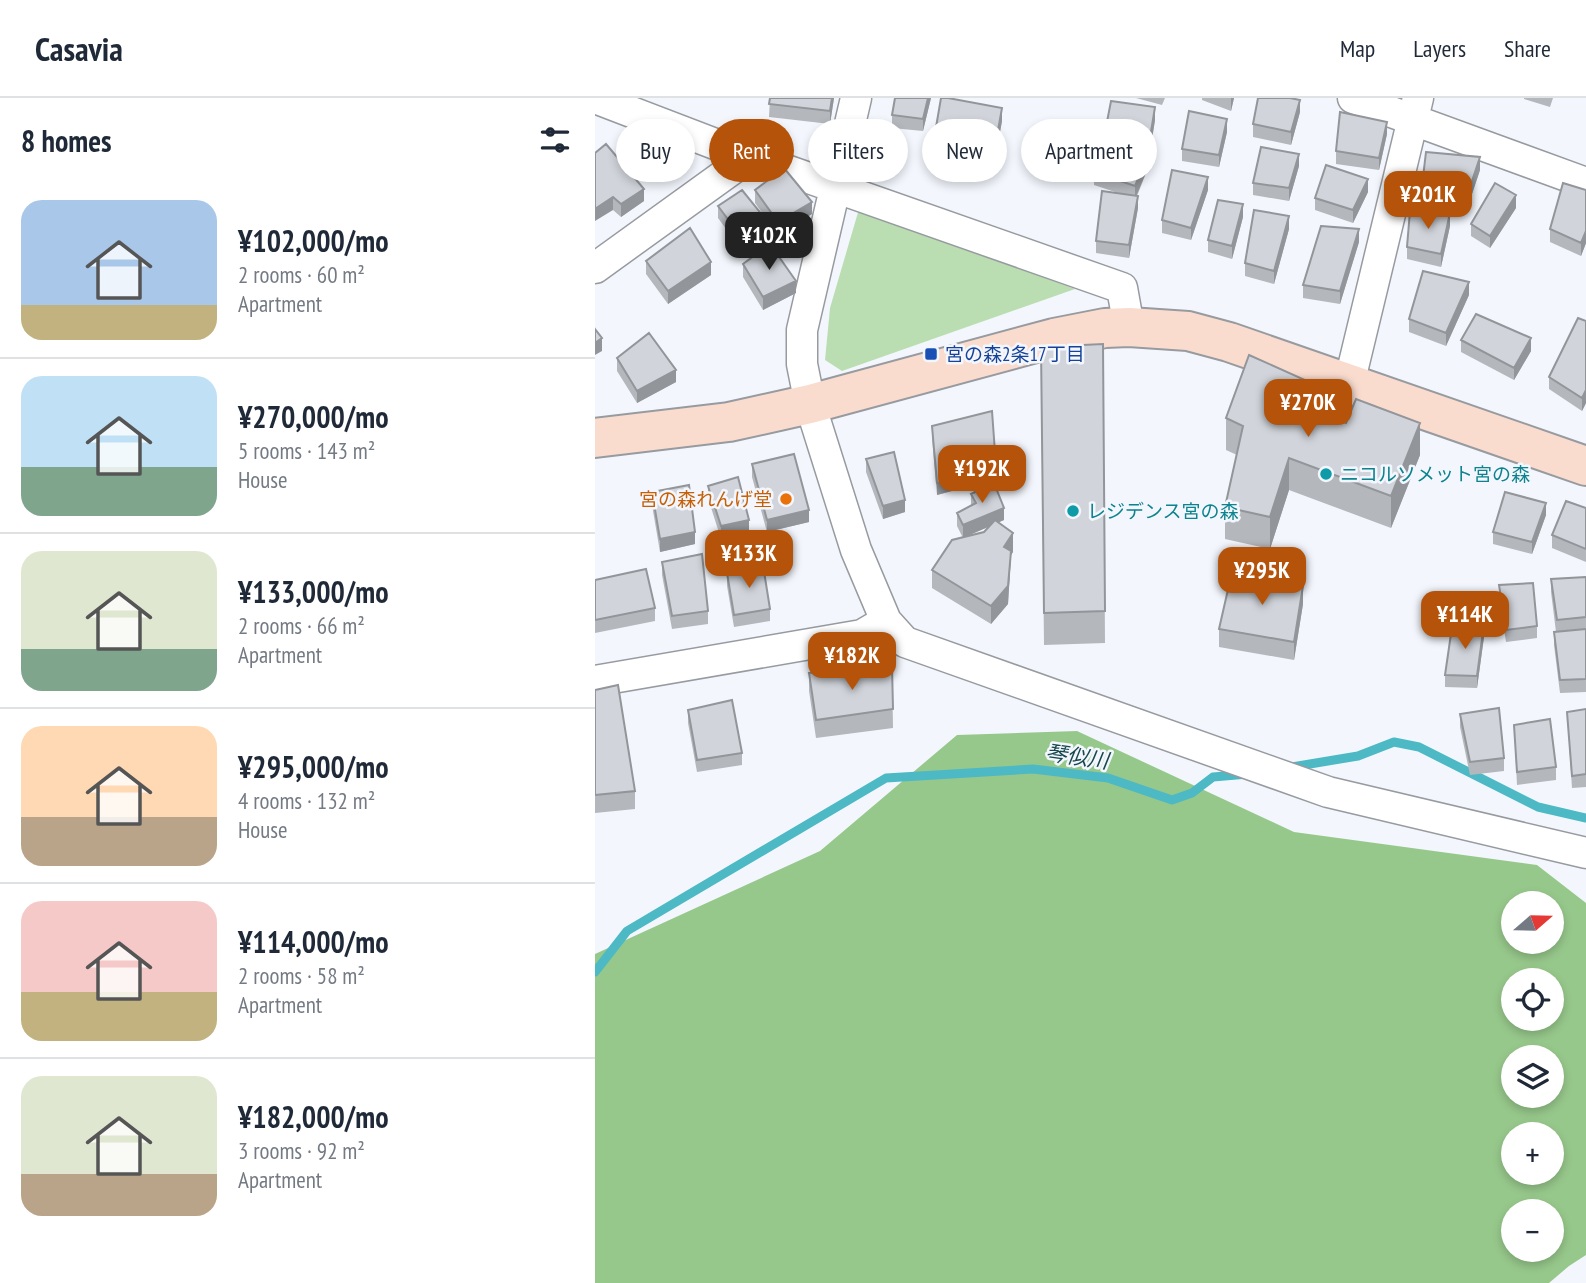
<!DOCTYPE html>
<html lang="en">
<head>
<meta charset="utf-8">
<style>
  :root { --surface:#fff; --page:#f6f6f7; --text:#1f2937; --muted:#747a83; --line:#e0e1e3; --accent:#b45309 }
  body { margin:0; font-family:"PT Sans Narrow","Noto Sans JP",sans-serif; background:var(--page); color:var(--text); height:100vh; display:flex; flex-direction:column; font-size:26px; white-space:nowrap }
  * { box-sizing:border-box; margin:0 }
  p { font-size:23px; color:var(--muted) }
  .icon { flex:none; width:38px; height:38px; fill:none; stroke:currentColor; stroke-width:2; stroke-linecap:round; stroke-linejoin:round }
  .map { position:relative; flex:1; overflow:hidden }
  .panel { display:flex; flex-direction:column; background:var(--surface); width:595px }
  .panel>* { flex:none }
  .guide { position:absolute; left:21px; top:21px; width:665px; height:63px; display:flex; gap:14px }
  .needle { width:46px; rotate:70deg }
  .tools { position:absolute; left:906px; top:793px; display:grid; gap:14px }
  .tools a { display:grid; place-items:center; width:63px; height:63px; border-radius:50%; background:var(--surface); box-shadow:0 4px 10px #0003; font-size:35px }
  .price { position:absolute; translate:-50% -60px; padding:0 16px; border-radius:14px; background:var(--accent); color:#fff; font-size:23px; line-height:46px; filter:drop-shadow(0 2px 4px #0008) }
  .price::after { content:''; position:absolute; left:50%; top:42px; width:21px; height:16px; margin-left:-10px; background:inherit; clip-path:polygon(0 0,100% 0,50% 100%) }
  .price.on { background:#222; color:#fff }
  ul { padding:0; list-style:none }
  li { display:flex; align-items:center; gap:21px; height:175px; padding:0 21px }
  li+li { border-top:2px solid var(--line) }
  li span { display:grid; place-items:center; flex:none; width:196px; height:140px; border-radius:21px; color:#555 }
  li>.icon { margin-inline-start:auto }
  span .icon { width:84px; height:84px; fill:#fffc; stroke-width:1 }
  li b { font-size:30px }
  h2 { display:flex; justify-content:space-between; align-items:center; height:84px; padding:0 21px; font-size:30px }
  .chip { padding:0 24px; border-radius:32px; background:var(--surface); box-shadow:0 4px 10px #0003; font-size:24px; line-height:63px }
  .chip.on { background:var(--accent); color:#fff }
  header { display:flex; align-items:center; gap:42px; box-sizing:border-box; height:98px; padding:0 35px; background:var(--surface); border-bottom:2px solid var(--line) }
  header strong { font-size:33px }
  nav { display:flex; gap:38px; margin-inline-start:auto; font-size:24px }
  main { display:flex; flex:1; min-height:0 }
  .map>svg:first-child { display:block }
  .green { fill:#badeb1 }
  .forest { fill:#97c88b; fill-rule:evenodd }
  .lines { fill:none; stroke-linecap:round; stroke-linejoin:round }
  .stream { stroke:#4db9c4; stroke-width:9 }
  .street-casing { stroke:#979ba0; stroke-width:33 }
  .secondary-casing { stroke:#979ba0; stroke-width:42 }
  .street { stroke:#fff; stroke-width:30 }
  .secondary { stroke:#fadccf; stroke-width:38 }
  .wall { fill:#b4b7bc; fill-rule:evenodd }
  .shaded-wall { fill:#929599 }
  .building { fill:#d1d5db; stroke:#929599; stroke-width:2 }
  .transit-dot { fill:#1a4fb4; stroke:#f3f7fd; stroke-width:2.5 }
  .culture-dot { fill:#0f9aa8; stroke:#f3f7fd; stroke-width:2.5 }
  .food-dot { fill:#e8710a; stroke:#f3f7fd; stroke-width:2.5 }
  .labels { text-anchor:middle; stroke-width:5; stroke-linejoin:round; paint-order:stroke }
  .transit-label { font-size:19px; fill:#164399; stroke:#f3f7fd; text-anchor:start }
  .culture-label { font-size:19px; fill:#0d838f; stroke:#f3f7fd; text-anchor:start }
  .food-label { font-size:19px; fill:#c56008; stroke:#f3f7fd; text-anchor:end }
  .water-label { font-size:21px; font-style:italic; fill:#17484d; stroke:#f3f7fd }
</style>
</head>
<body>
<header>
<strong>Casavia</strong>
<nav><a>Map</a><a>Layers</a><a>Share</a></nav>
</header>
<main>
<section class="panel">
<h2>8 homes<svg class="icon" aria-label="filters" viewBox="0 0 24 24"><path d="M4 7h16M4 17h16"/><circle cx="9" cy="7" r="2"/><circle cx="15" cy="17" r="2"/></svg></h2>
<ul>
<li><span style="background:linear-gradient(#a9c7e8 75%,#c2b280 0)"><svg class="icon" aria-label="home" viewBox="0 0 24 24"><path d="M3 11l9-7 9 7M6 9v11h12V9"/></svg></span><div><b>¥102,000/mo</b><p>2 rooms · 60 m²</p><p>Apartment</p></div></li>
<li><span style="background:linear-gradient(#bfe0f5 65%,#7fa58c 0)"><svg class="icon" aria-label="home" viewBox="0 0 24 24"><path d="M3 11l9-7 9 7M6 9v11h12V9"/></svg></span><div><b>¥270,000/mo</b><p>5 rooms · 143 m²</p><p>House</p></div></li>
<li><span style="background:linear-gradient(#dfe7d0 70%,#7fa58c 0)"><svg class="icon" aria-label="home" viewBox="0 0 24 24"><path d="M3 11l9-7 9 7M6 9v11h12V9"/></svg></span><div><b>¥133,000/mo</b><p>2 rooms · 66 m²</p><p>Apartment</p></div></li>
<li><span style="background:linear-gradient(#ffd9b3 65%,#b9a48a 0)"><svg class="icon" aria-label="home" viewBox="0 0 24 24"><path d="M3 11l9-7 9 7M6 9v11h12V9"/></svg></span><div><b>¥295,000/mo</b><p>4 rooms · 132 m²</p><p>House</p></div></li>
<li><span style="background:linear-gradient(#f6c9c9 65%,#c2b280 0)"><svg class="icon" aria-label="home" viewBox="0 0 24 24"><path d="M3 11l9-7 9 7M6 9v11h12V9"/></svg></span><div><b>¥114,000/mo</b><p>2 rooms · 58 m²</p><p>Apartment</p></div></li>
<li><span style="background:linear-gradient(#dfe7d0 70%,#b9a48a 0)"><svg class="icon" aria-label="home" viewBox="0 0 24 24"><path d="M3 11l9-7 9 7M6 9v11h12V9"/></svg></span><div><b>¥182,000/mo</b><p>3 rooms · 92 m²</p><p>Apartment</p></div></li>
</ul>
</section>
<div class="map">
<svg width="991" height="1185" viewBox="0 0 991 1185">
  <rect width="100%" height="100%" fill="#f3f7fd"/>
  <path class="green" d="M264 111 480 191 247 273 230 262 235 210Z"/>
  <path class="forest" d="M482 633 699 734 942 767 991 805V1157L974 1168 954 1185H0V856L225 753 362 637ZM919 805H957V844H919ZM919 882H957V920H919ZM919 959H957V998H919ZM919 1036H957V1074H919ZM919 1113H957V1152H919Z"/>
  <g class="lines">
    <path class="stream" d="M691 670 763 658 799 644 824 649 943 709 991 720
      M0 874 32 833 291 680 438 671 513 680 577 702 597 695 618 679 653 676"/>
    <defs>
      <path id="street" d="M0 0 154 59 527 190 534 229
        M261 0 207 232V266L215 306 261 452 291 523 310 544 733 694 991 755
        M758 0 991 85
        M0 170 154 59
        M754 286 823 0
        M0 583 267 537 291 523"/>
      <path id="secondary" d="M0 340 134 324 215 306 459 240 510 230 534 229 593 233 634 244 991 368"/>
    </defs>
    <use href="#street" class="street-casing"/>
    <use href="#secondary" class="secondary-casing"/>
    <use href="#street" class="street"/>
    <use href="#secondary" class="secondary"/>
  </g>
  <path class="wall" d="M175 0H239L235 26 174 19Z
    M300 0H336L328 33 297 30V17Z
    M541 0H570L567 7Z
    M607 0H639L636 13 607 2Z
    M929 0H958L955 9 929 1Z
    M705 14 696 47 658 39V26Z
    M560 22 555 53 511 42 553 70 542 98 543 110 534 160 501 155V143L523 95 499 87V74L511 42V29Z
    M407 23 400 61 340 48V35Z
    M632 34 624 69 587 63V51Z
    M792 36 784 72 741 66V53Z
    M0 55 49 103 26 119 18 112Z
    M704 68 694 103 658 97V85Z
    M885 72 873 108 827 100V88Z
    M160 92 217 116 183 137 160 105Z
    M613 92 596 142 567 135V122Z
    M991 92V145L986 158 955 144V131Z
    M773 94 758 125 720 112V100Z
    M123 108 172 136 147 153 123 120Z
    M921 110 895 150 876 138V126Z
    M648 119 637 161 613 154V142Z
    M855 128 846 169 812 161V149Z
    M694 131 679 186 650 178V165Z
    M764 144 745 206 708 200V187Z
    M51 163 116 177 73 206 51 176Z
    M148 166 201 195 168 212 148 179Z
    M874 197 851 248 814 234V221Z
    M991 223V305L987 313 954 291V279Z
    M866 242 936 253 919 282 866 254Z
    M508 246 510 545 449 547 446 281Z
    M22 260 81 284 42 305 22 273Z
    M710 309 825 357 796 430 694 392 675 451 630 441V409L642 357 631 352V320Z
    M337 328 401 381 342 397 337 340Z
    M271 361 310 414 288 421 271 374Z
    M157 366 214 424 172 434 157 379Z
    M113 388 154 435 126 441 113 400Z
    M57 394 100 446 65 454 57 407Z
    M376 396 409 422 404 424 418 454 416 457 413 506 396 526 337 490V472L368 440 362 428V415L376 408ZM393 429 389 434 371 438Z
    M991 410V464L957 450V437Z
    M951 417 937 456 898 446V434Z
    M67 464 113 513V526L77 531 67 477Z
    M132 475 175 511V523L139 529 132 488Z
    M991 479V594L965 595 959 547V534H961L956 494V481Z
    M0 482 60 510V523L0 535Z
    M904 487 942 528V540L911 544 904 499Z
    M708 506 699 562 624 549V531Z
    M889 539 882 590 850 589V577Z
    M297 568 298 630 221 640 214 593V575Z
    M0 592 40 693V711L0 715Z
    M991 611V689L977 690 972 614Z
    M93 612 147 655V667L102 674 93 625Z
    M865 616 909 660V673L875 677 865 629Z
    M919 627 961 669V682L922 687Z"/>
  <path class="shaded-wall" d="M237 0H239L235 26V13Z
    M333 0H336L328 33V21Z
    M636 0H639L636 13Z
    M705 2V14L696 47V34Z
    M560 9V22L555 53V40Z
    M407 10V23L400 61V49Z
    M632 21V34L624 69V57Z
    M792 24V36L784 72V60Z
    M704 56V68L694 103V90Z
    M553 57V70L540 101V88Z
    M885 59V72L873 108V95Z
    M613 79V92L596 142V130Z
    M773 81V94L758 125V112Z
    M49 91V103L26 119V106Z
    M921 97V110L895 150V138Z
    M543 98V110L534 160V147Z
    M18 99V112L0 123V111Z
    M217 104V116L183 137V124Z
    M648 106V119L637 161V148Z
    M855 115V128L846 169V156Z
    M694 118V131L679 186V173Z
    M172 123V136L147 153V140Z
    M764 131V144L745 206V193Z
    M991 133V145L986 158V145Z
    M116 164V177L73 206V193Z
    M201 183V195L168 212V199Z
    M874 184V197L851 248V235Z
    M7 240V253L0 257V245Z
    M936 240V253L919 282V270Z
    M81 272V284L42 305V293Z
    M710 282V314L705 307Z
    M991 292V305L987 313V300Z
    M825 325V357L796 430V398Z
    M694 360V392L675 451V419Z
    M401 368V381L342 397V385Z
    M310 402V414L288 421V408Z
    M951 405V417L937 456V444Z
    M409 410V422L368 440V427Z
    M214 412V424L172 434V422Z
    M154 422V435L126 441V428Z
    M100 434V446L65 454V441Z
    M418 435V454L416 457 413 506 396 526V508L409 449Z
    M708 488V506L699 562V544Z
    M889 526V539L882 590V578Z"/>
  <path class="building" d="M175 0H237L235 13 174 6Z
    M300 0H333L328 21 297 17Z
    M346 0H353L407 10 400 49 340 35Z
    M663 0H695L705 2 696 34 658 26Z
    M516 3 560 9 555 40 511 29Z
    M594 13 632 21 624 57 587 51Z
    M745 14 792 24 784 60 741 53Z
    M509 41 553 57 540 88 499 74Z
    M11 46 49 91 26 106 18 99 0 111V55Z
    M666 49 704 56 694 90 658 85Z
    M831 54 885 59 873 95 827 88Z
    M731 67 773 81 758 112 720 100Z
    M189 70 217 104 183 124 160 92Z
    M577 72 613 79 596 130 567 122Z
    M900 85 921 97 895 138 876 126Z
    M968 85 991 92V133L986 145 955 131Z
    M147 92 172 123 147 140 123 108Z
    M507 93 543 98 534 147 501 143Z
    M623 102 648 106 637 148 613 142Z
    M659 112 694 118 679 173 650 165Z
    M815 113 855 115 846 156 812 149Z
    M726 128 764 131 745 193 708 187Z
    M95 130 116 164 73 193 51 163Z
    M175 146 201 183 168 199 148 166Z
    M828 173 874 184 851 235 814 221Z
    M881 216 936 240 919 270 866 242Z
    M983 220 991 223V292L987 300 954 279Z
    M0 231 7 240 0 245Z
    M54 235 81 272 42 293 22 260Z
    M508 246 510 513 449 515 446 249Z
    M654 257 710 282 705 307 751 325 761 301 825 325 796 398 694 360 675 419 630 409 648 328 631 320Z
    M397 313 401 368 342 385 337 328Z
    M299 354 310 402 288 408 271 361Z
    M199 356 214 412 172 422 157 366Z
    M143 379 154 422 126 428 113 388Z
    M399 385 409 410 368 427 362 415 381 405 376 396Z
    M94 387 100 434 65 441 57 394Z
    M910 394 951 405 937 444 898 434Z
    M971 403 991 410V451L957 437Z
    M400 422 418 435 409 449 416 453 413 488 396 508 337 472 357 442 389 434Z
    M107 456 113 513 77 518 67 464Z
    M168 467 175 511 139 517 132 475Z
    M51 471 60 510 0 522V482Z
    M637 474 708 488 699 544 624 531Z
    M991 479V519L962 522 956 481Z
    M938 485 942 528 911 532 904 487Z
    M889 526 882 578 850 577 857 529Z
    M991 531V581L965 582 959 534Z
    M297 568 298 611 221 622 214 575Z
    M23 587 40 693 0 697V592Z
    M137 602 147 655 102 662 93 612Z
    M904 610 909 660 875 664 865 616Z
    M991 611V676L977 678 972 614Z
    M955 621 961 669 922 674 919 627Z"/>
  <rect class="transit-dot" x="329" y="249" width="14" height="14" rx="3.5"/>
  <g class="culture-dot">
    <circle cx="731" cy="376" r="7"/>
    <circle cx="478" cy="413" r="7"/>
  </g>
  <circle class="food-dot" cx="191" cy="401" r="7"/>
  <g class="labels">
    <g class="transit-label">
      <text x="350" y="263">宮の森2条17丁目</text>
    </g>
    <g class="culture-label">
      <text x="745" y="383">ニコルソメット宮の森</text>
      <text x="492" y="420">レジデンス宮の森</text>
    </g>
    <g class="food-label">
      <text x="177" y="408">宮の森れんげ堂</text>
    </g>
    <g class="water-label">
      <text transform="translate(482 659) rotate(8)" y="7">琴似川</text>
    </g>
  </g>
</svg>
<div class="tools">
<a><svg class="needle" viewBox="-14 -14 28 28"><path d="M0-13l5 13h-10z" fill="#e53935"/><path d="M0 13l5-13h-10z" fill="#747a83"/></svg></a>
<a><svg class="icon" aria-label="locate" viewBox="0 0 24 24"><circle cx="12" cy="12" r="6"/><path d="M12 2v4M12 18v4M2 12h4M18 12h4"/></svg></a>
<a><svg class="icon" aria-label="layers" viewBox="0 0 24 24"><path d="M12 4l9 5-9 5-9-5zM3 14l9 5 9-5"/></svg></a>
<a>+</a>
<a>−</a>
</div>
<b class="price" style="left:833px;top:133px">¥201K</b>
<b class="price on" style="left:174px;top:174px">¥102K</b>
<b class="price" style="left:713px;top:341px">¥270K</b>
<b class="price" style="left:387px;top:407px">¥192K</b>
<b class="price" style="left:154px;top:492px">¥133K</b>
<b class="price" style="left:667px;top:509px">¥295K</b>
<b class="price" style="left:870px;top:553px">¥114K</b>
<b class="price" style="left:257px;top:594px">¥182K</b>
<div class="guide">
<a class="chip">Buy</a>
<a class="chip on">Rent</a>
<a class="chip">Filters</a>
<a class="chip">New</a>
<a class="chip">Apartment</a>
</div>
</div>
</main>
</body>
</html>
